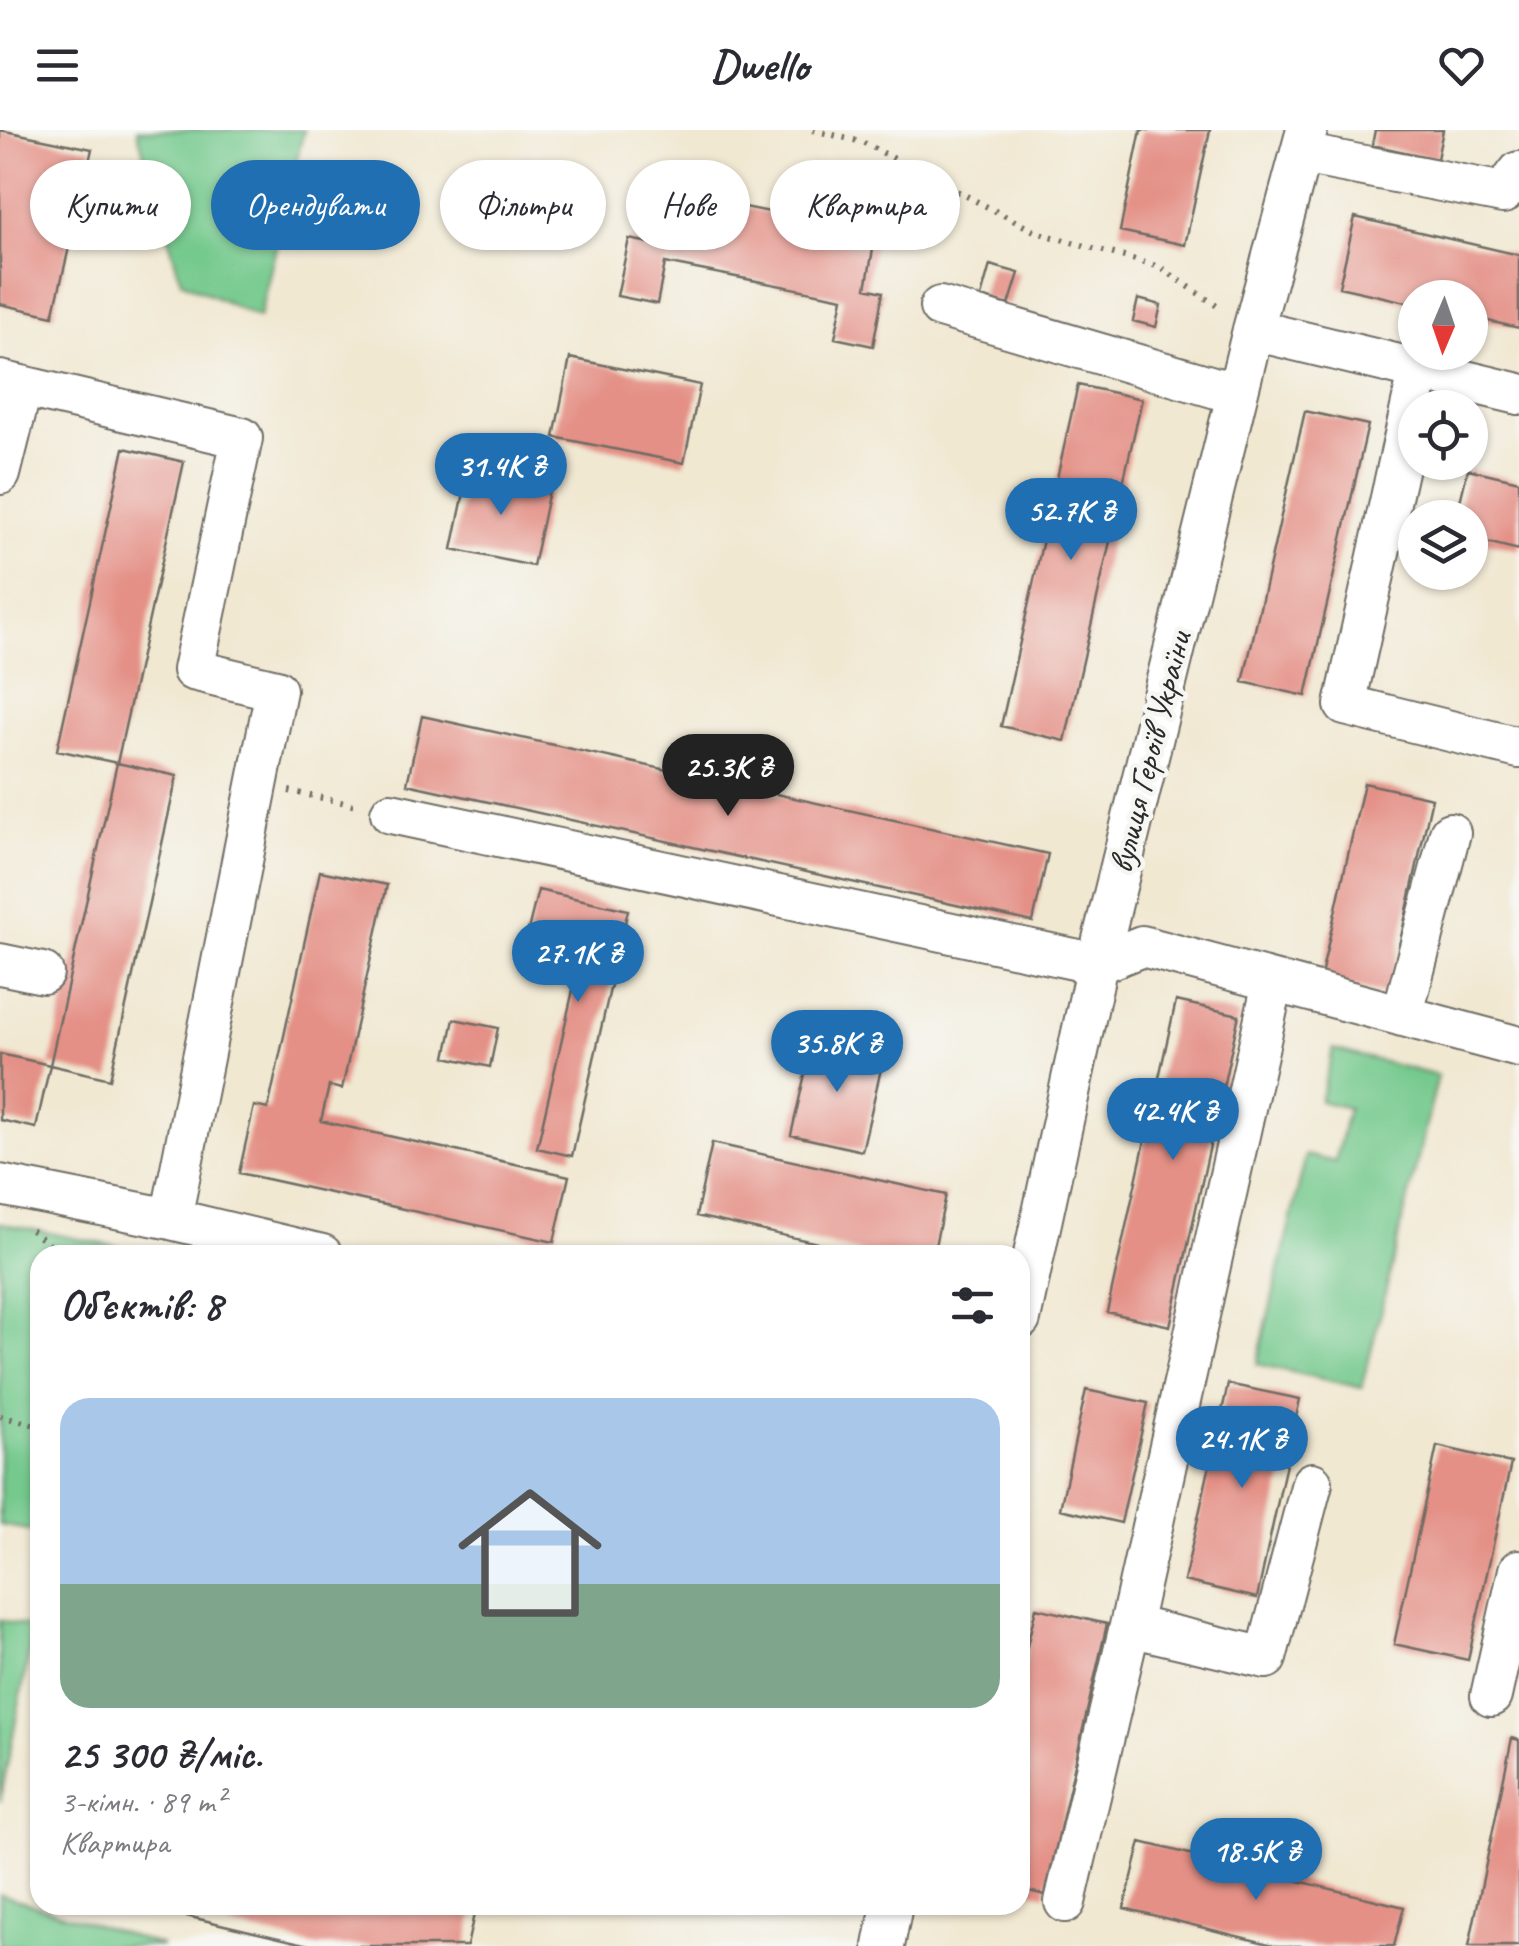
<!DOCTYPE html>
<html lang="uk">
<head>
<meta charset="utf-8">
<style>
  :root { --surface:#fff; --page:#f7f7f7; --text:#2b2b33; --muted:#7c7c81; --accent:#1f6fb2 }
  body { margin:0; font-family:Caveat,sans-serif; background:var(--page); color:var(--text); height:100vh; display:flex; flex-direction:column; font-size:38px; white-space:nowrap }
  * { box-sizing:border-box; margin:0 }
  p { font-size:32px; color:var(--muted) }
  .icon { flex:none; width:55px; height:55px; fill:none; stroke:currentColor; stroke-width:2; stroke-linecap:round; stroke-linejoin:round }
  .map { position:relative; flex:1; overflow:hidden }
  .panel { position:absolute; left:30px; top:1115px; width:1000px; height:670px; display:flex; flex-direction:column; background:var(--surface); border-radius:30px; box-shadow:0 2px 8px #0004 }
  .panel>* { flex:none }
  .banner { position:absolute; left:30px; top:30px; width:1000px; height:90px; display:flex; gap:20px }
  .needle { width:65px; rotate:182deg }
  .fabs { position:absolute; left:1398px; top:150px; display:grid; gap:20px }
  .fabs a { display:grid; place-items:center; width:90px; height:90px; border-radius:50%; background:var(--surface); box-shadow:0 2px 8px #0004; font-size:50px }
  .price { position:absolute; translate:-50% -85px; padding:0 22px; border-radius:35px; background:var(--accent); color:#fff; font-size:32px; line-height:65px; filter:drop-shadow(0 2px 5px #0008) }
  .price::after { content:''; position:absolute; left:50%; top:60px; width:30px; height:22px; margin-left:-15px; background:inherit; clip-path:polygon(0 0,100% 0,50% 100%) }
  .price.active { background:#222; color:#fff }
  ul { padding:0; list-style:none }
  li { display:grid; align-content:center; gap:20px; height:530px; padding:0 30px }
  li span { display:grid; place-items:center; height:310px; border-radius:30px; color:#555 }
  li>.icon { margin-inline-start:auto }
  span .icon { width:180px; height:180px; fill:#fffc; stroke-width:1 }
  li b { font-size:42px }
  h2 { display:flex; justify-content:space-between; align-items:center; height:120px; padding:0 30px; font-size:42px }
  .chip { padding:0 35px; border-radius:45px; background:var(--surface); box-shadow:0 2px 8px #0004; font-size:35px; line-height:90px }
  .chip.active { background:var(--accent); color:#fff }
  header { display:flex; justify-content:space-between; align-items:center; height:130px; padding:0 30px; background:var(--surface); font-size:45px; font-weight:800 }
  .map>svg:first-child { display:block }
  .green { fill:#74c98d; stroke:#507a5c; stroke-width:2.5 }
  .building { fill:#e49086 }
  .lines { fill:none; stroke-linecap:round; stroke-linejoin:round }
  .minor-casing { stroke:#706d65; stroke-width:44 }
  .path { stroke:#706d65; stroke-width:6; stroke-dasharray:2.5 8; stroke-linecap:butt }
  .minor { stroke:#fff; stroke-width:40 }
  .labels { text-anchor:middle; stroke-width:9; stroke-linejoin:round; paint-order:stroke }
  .street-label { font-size:35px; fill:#2b2b2b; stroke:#f6f6f2 }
</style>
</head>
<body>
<header><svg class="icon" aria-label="menu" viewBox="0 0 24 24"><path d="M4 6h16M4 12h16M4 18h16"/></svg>Dwello<svg class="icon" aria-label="heart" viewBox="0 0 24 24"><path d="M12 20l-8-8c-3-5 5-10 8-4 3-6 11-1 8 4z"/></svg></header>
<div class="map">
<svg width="1519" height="1816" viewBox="0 0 1519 1816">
  <rect width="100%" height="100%" fill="#f6f6f2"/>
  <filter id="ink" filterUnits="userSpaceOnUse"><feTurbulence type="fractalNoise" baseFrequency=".01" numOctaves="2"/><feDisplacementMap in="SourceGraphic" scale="20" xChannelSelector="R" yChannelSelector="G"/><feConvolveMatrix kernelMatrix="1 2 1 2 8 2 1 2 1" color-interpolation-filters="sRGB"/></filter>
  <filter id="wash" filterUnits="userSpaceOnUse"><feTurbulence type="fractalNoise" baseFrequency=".0048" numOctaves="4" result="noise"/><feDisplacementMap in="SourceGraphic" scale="40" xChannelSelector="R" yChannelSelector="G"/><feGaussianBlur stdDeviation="2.25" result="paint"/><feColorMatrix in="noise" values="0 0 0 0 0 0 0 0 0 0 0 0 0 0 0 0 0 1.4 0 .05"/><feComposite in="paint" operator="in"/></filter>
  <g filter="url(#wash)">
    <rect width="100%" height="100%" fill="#f1e8d2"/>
    <path class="green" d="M137 0H304L259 188 181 151Z
      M1333 919 1438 946 1362 1258 1257 1234 1306 1025 1335 1032 1348 978 1320 971Z
      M0 1093 158 1125H40V1402L0 1395Z
      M0 1490 34 1498 0 1672Z
      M0 1764 162 1816H0Z"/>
    <g id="blocks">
      <path class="building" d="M0 0 92 19 53 186 0 174Z
        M1141 0H1210L1185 115 1120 101Z
        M1375 0H1443L1437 29 1372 15Z
        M669 62 876 103 866 158 883 162 873 216 835 208 843 168 665 133 657 174 617 166 629 109 659 115Z
        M1355 87 1519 125V198L1470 187V168H1415V174L1339 157Z
        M990 135 1019 143 1009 175 981 167Z
        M1138 169 1161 175 1156 197 1133 191Z
        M570 228 700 255 684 333 554 307Z
        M1078 255 1142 269 1065 611 1001 596Z
        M1305 281 1368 295 1306 566 1243 552Z
        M124 318 184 332 117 633 57 620Z
        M469 339 550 356 533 436 452 419Z
        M1468 339 1519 351V420L1470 408V388H1456Z
        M422 586 1048 724 1033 792 407 654Z
        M117 633 177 646 110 949 50 935Z
        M1364 653 1432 668 1388 865 1320 850Z
        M320 741 387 755 342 959 329 956 321 991 569 1046 554 1112 239 1043 254 976 268 979Z
        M538 760 628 780 572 1026 537 1018 583 816 527 804Z
        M1176 871 1239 885 1170 1196 1107 1182Z
        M454 889 498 898 490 937 446 927Z
        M813 909 884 926 862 1021 791 1005Z
        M0 924 50 935 36 998 0 990Z
        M712 1013 946 1065 933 1125H872L696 1086Z
        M1228 1254 1300 1269 1257 1468 1184 1451Z
        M1086 1260 1148 1273 1121 1393 1060 1379Z
        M1437 1316 1511 1333 1468 1530 1394 1514Z
        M1036 1478 1107 1494 1045 1765 1020 1759V1546Z
        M1512 1608 1519 1610V1816H1469Z
        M1141 1712 1404 1777 1394 1816H1277L1124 1778Z
        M140 1775H476L467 1816H313Z"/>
    </g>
  </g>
  <g filter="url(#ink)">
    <use href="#blocks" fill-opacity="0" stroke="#706d65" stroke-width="2.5"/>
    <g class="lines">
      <defs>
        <path id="minor" d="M1302 24 1503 63 1519 42
          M940 177 1237 264
          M1253 200 1519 264
          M1419 242 1345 575 1519 618
          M0 251 242 308 193 540 276 560 171 1089
          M0 344 22 256
          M391 683 1097 834 1142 816 1519 917
          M0 834 43 843
          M1402 886 1450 703
          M0 1055 171 1089 322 1125
          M1020 1189 1097 834 1253 200 1307 0
          M1130 1496 1266 1528 1312 1353
          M1491 1566 1519 1440
          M1065 1772 1130 1496 1273 852
          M884 1816 892 1775"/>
      </defs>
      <use href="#minor" class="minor-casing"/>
      <path class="path" d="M813 0 862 12 1036 102 1160 137 1223 180
        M289 661 355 675
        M31 1100 61 1125
        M0 1286 40 1296"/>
      <use href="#minor" class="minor"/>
    </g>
  </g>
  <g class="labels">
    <g class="street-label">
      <text transform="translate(1149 622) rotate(-76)" y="12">вулиця Героїв України</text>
    </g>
  </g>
</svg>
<div class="fabs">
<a><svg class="needle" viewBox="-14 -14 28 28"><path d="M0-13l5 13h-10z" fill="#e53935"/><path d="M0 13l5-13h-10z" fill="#7c7c81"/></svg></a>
<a><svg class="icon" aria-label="locate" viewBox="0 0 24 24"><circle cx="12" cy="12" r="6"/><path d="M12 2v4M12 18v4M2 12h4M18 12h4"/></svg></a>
<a><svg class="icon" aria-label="layers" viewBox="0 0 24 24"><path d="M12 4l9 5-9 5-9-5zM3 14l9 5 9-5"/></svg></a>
</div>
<b class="price" style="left:501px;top:388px">31.4K ₴</b>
<b class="price" style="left:1071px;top:433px">52.7K ₴</b>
<b class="price active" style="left:728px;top:689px">25.3K ₴</b>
<b class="price" style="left:578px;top:875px">27.1K ₴</b>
<b class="price" style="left:837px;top:965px">35.8K ₴</b>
<b class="price" style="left:1173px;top:1033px">42.4K ₴</b>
<b class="price" style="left:1242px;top:1361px">24.1K ₴</b>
<b class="price" style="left:1256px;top:1773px">18.5K ₴</b>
<div class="banner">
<a class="chip">Купити</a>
<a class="chip active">Орендувати</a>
<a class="chip">Фільтри</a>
<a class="chip">Нове</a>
<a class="chip">Квартира</a>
</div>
<section class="panel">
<h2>Об’єктів: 8<svg class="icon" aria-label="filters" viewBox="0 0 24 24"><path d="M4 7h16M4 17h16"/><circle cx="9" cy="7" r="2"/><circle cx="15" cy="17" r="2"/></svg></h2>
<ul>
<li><span style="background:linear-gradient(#a9c7e8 60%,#7fa58c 0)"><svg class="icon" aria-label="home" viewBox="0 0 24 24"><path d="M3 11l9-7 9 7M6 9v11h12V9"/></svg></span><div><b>25 300 ₴/міс.</b><p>3-кімн. · 89 m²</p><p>Квартира</p></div></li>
</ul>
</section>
</div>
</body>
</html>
